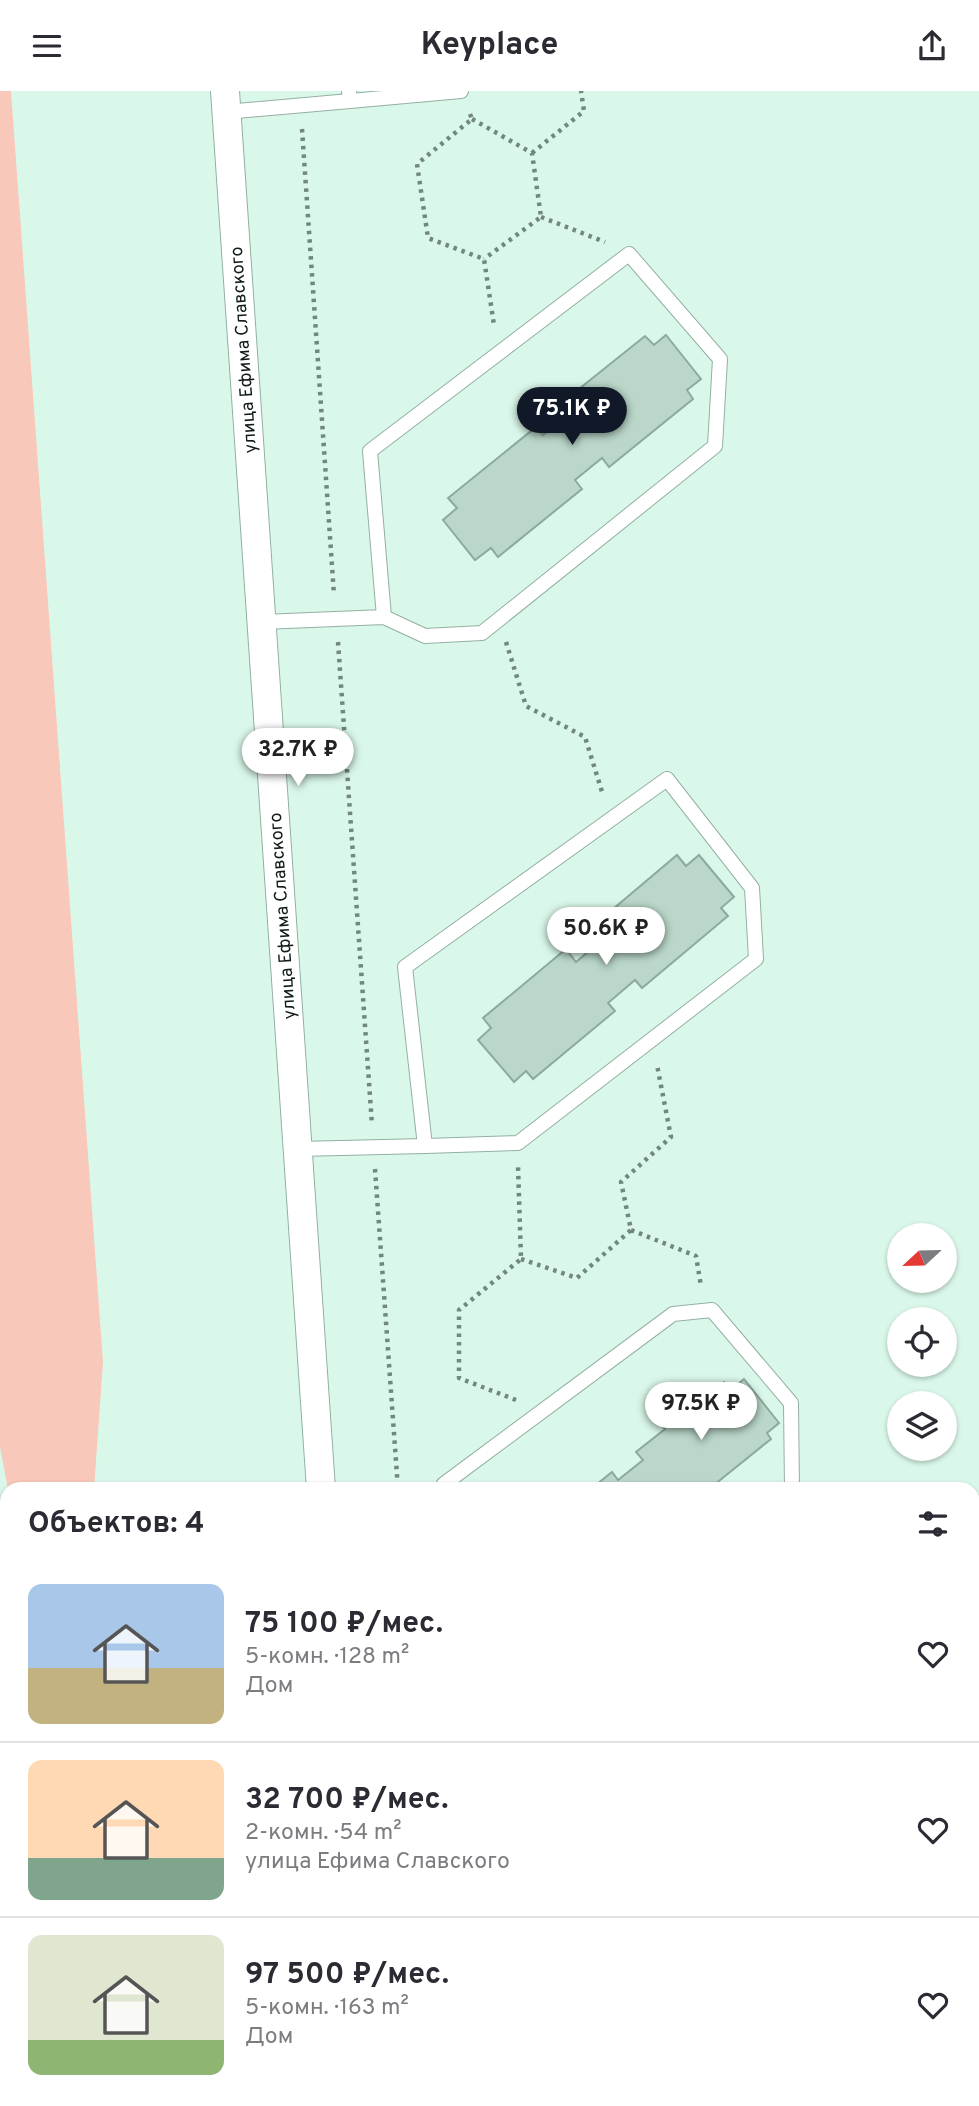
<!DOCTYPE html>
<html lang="ru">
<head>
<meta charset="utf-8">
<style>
  :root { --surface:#fff; --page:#f2f2f3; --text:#2b2b33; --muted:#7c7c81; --line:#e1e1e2; --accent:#111827 }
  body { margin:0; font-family:Overpass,sans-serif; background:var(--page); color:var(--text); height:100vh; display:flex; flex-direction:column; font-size:26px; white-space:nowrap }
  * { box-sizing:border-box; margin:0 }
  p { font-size:23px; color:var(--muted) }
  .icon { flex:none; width:38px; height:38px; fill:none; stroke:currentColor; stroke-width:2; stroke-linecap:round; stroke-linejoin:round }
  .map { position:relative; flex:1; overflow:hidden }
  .details { position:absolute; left:0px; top:1391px; width:980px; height:625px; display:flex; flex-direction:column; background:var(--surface); border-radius:21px 21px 0 0; box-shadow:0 2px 5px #0004 }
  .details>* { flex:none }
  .needle { width:46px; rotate:248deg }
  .fabs { position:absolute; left:887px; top:1132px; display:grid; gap:14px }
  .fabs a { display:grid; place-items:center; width:70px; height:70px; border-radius:50%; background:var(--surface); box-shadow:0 2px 5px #0004; font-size:35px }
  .price { position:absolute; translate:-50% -60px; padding:0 16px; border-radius:24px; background:#fff; color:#222; font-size:23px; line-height:46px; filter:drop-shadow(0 2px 4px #0008) }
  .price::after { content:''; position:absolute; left:50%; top:42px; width:21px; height:16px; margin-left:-10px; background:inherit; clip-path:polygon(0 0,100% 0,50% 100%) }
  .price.on { background:var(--accent); color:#fff }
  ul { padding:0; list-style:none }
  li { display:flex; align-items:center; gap:21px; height:175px; padding:0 28px }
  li+li { border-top:2px solid var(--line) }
  li span { display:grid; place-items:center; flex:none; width:196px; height:140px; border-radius:14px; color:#555 }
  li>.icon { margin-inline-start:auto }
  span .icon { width:84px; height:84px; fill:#fffc; stroke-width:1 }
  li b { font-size:30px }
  h2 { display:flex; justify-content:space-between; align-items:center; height:84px; padding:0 28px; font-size:30px }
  header { display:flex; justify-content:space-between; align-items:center; height:91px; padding:0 28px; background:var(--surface); font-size:32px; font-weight:700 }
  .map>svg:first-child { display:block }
  .green { fill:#f8c8ba }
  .building { fill:#bad7c9; stroke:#8eaa9d; stroke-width:2 }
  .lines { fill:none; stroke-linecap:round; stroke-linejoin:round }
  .lane-casing { stroke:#93b0a3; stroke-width:16 }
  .street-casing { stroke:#93b0a3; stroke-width:30 }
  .path { stroke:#73877d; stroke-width:4.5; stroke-dasharray:3.5 5; stroke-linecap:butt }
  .lane { stroke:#fff; stroke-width:14 }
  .street { stroke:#fff; stroke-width:28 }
  .labels { text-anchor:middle; stroke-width:7; stroke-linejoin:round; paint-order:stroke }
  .street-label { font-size:18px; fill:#111c17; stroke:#fff }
</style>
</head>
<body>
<header><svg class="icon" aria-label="menu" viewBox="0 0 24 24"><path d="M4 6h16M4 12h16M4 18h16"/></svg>Keyplace<svg class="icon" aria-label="share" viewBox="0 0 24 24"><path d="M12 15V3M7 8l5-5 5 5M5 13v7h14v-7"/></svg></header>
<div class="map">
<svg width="979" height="2015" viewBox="0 0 979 2015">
  <rect width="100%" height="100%" fill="#daf8ea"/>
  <path class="green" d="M0 0H11L103 1271 94 1398H8L0 1356Z"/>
  <path class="building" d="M666 244 701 288 687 299 693 308 609 376 602 367 575 389 582 398 498 466 491 457 475 469 443 429 457 417 448 407 536 336 543 344 567 324 559 314 645 245 654 254Z
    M677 764 686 775 699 764 734 806 721 817 728 825 642 897 635 889 608 912 615 920 533 988 526 980 514 991 478 949 491 937 483 927 566 858 576 871 603 848 593 835Z
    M744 1288 779 1332 767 1342 771 1348 709 1398H591L612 1381 618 1389 643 1369 636 1361 665 1338 658 1330 689 1304 696 1313 724 1291 731 1299Z"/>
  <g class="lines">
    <defs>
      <path id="lane" d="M350 10 461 0
        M226 21 350 10 349 0
        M262 531 384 526 370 360 629 163 720 268 715 355 482 542 425 545 384 526
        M298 1058 425 1055 405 876 667 688 752 797 756 868 518 1052 425 1055
        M445 1398 444 1393 673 1223 712 1219 791 1312 792 1398"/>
      <path id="street" d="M225 0 321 1398
        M365 2009V2015"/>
    </defs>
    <use href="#lane" class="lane-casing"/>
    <use href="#street" class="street-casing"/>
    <path class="path" d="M470 23 472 28 417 73 428 147 484 168 494 234
      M472 28 532 62 541 126 484 168
      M302 38 334 504
      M532 62 584 20 581 0
      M541 126 605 151
      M338 551 372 1034
      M506 551 526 615 585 646 603 704
      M375 1078 398 1398
      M631 1139 696 1165 701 1195
      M521 1168 577 1187 631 1139 621 1091 671 1046 657 974
      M516 1309 459 1287V1219L521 1168 518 1075
      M0 1659H7
      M441 2009 442 2015
      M690 2015 691 2009"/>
    <use href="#lane" class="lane"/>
    <use href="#street" class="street"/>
  </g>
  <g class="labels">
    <g class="street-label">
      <text transform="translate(243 259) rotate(-94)" y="6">улица Ефима Славского</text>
      <text transform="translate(282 825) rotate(-94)" y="6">улица Ефима Славского</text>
    </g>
  </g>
</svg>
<div class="fabs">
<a><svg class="needle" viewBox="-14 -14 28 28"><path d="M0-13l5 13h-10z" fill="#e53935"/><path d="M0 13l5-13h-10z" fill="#7c7c81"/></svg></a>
<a><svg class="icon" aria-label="locate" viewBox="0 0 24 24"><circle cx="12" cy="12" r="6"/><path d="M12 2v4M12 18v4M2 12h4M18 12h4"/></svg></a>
<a><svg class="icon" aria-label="layers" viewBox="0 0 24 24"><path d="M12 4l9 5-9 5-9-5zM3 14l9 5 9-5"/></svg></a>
</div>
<b class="price on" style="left:572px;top:356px">75.1K ₽</b>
<b class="price" style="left:298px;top:697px">32.7K ₽</b>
<b class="price" style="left:606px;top:876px">50.6K ₽</b>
<b class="price" style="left:701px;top:1351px">97.5K ₽</b>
<section class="details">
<h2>Объектов: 4<svg class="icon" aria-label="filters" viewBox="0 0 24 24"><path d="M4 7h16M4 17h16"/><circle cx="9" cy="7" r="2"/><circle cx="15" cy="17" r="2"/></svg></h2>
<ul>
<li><span style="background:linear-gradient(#a9c7e8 60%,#c2b280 0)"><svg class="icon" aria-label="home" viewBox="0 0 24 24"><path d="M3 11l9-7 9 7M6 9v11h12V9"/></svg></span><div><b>75 100 ₽/мес.</b><p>5-комн. · 128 m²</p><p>Дом</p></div><svg class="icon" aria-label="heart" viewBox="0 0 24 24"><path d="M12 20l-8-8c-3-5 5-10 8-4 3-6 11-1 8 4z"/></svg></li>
<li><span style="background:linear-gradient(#ffd9b3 70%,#7fa58c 0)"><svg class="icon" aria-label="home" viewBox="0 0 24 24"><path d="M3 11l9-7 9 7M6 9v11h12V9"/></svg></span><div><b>32 700 ₽/мес.</b><p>2-комн. · 54 m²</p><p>улица Ефима Славского</p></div><svg class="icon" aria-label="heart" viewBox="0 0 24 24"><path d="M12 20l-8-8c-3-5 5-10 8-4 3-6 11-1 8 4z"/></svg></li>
<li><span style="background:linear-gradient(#dfe7d0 75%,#8fb573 0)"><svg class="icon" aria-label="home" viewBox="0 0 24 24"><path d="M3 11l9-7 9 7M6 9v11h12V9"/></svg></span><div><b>97 500 ₽/мес.</b><p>5-комн. · 163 m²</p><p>Дом</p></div><svg class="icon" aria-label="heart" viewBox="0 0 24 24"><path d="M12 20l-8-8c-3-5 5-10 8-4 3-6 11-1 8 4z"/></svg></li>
</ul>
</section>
</div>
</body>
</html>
